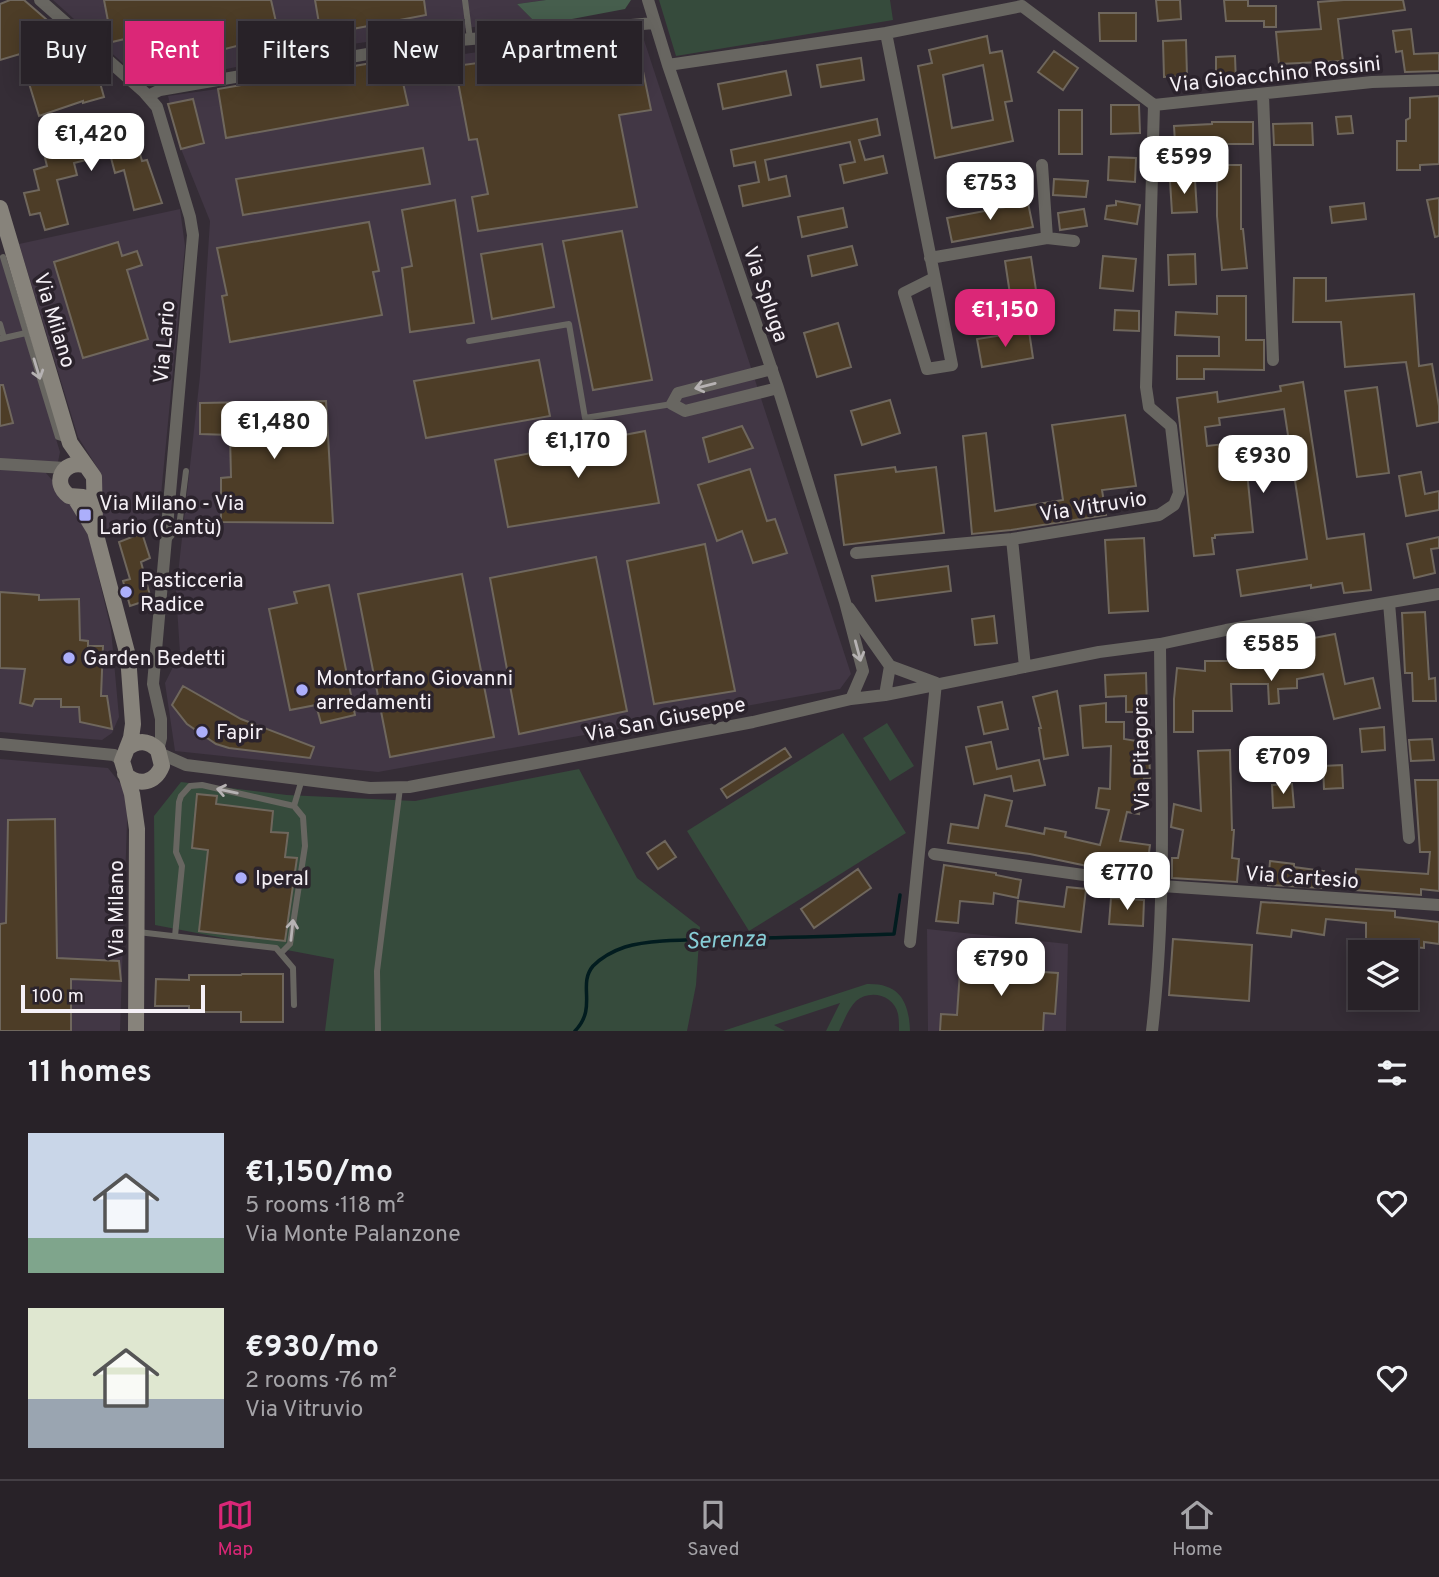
<!DOCTYPE html>
<html lang="en">
<head>
<meta charset="utf-8">
<style>
  :root { --surface:#282228; --page:#342f34; --text:#f1f3f6; --muted:#a5a4a8; --line:#443f45; --accent:#db2777 }
  body { margin:0; font-family:Overpass,sans-serif; background:var(--page); color:var(--text); height:100vh; display:flex; flex-direction:column; font-size:26px; white-space:nowrap }
  * { box-sizing:border-box; margin:0 }
  p { font-size:23px; color:var(--muted) }
  .icon { flex:none; width:38px; height:38px; fill:none; stroke:currentColor; stroke-width:2; stroke-linecap:round; stroke-linejoin:round }
  .map { position:relative; height:1031px; overflow:hidden }
  .side { display:flex; flex-direction:column; background:var(--surface); flex:1 }
  .side>* { flex:none }
  .banner { position:absolute; left:21px; top:21px; width:700px; height:63px; display:flex; gap:14px }
  .tools { position:absolute; left:1348px; top:940px; display:grid; gap:14px }
  .tools a { display:grid; place-items:center; width:70px; height:70px; border-radius:0px; background:var(--surface); box-shadow:0 4px 18px #0003,0 0 0 2px var(--line); font-size:35px }
  .scale { position:absolute; left:21px; bottom:18px; width:184px; box-sizing:border-box; padding-left:7px; border:4px solid #f5f0f6; border-top:0; font-size:19px; line-height:24px; white-space:nowrap; color:#f5f0f6; -webkit-text-stroke:5px #2b232c; paint-order:stroke }
  .price { position:absolute; translate:-50% -60px; padding:0 16px; border-radius:14px; background:#fff; color:#222; font-size:23px; line-height:46px; filter:drop-shadow(0 2px 4px #0008) }
  .price::after { content:''; position:absolute; left:50%; top:42px; width:21px; height:16px; margin-left:-10px; background:inherit; clip-path:polygon(0 0,100% 0,50% 100%) }
  .price.on { background:var(--accent); color:#fff }
  ul { padding:0; list-style:none }
  li { display:flex; align-items:center; gap:21px; height:175px; padding:0 28px }
  li span { display:grid; place-items:center; flex:none; width:196px; height:140px; border-radius:0px; color:#555 }
  li>.icon { margin-inline-start:auto }
  span .icon { width:84px; height:84px; fill:#fffc; stroke-width:1 }
  li b { font-size:30px }
  h2 { display:flex; justify-content:space-between; align-items:center; height:84px; padding:0 28px; font-size:30px }
  .tag { padding:0 24px; border-radius:0px; background:var(--surface); box-shadow:0 4px 18px #0003,0 0 0 2px var(--line); font-size:24px; line-height:63px }
  .tag.on { background:var(--accent); color:#fff }
  .menu { display:flex; justify-content:space-around; align-items:center; height:98px; border-top:2px solid var(--line); background:var(--surface); font-size:19px; color:var(--muted) }
  .menu a { display:grid; justify-items:center; gap:4px }
  .menu .on { color:var(--accent) }
  .map>svg:first-child { display:block }
  .built { fill:#423745 }
  .green { fill:#364b3c }
  .forest { fill:#465e4d }
  .lines { fill:none; stroke-linecap:round; stroke-linejoin:round }
  .stream { stroke:#021c1f; stroke-width:3.5 }
  .building { fill:#4d3d27; stroke:#6f675d; stroke-width:2; fill-rule:evenodd }
  .lane { stroke:#686661; stroke-width:6 }
  .street { stroke:#686661; stroke-width:12 }
  .secondary { stroke:#87837b; stroke-width:16 }
  .oneway { stroke:#b6b2b3 }
  .poi-dot { fill:#acaffb; stroke:#2b232c; stroke-width:2.5 }
  .labels { text-anchor:middle; stroke-width:7; stroke-linejoin:round; paint-order:stroke }
  .street-label { font-size:21px; fill:#f5f0f6; stroke:#2b232c }
  .poi-label { font-size:21px; fill:#f5f0f6; stroke:#2b232c; text-anchor:start }
  .water-label { font-size:23px; font-style:italic; fill:#87cdd6; stroke:#2b232c }
</style>
</head>
<body>
<div class="map">
<svg width="1439" height="1031" viewBox="0 0 1439 1031">
  <rect width="100%" height="100%" fill="#352d36"/>
  <path class="built" d="M53 0H546L517 4 532 19 345 45 147 85Z
    M613 33 644 40 851 674 840 689 378 772 175 751 165 683 180 653 176 592 200 376 210 221 181 149 168 96Z
    M180 209 185 246 159 516 103 533 99 492 102 487V475L78 437 19 244Z
    M0 256 60 452 58 462 50 463 46 473 52 480 56 492 75 506 86 525 111 629 119 717 112 733 102 740 0 732Z
    M0 759 108 768 128 793 120 1031H0Z
    M927 929 1068 944 1066 1031H928Z"/>
  <path class="green" d="M659 0H890L893 20 676 56Z
    M887 723 914 766 890 781 863 738Z
    M843 733 906 833 749 931 687 831Z
    M579 769 637 878 700 927 696 985 687 1031H325L334 959 155 925 154 816 181 782 287 795 415 801Z
    M867 984C900 983 909 1002 910 1031H899C899 1025 899 1019 898 1014 894 995 870 989 856 1001 848 1009 844 1021 839 1031H826L840 1003 774 1025 785 1031H723Z"/>
  <path class="forest" d="M546 0H631L625 9 572 19H532L517 4Z"/>
  <g class="lines">
    <path class="stream" d="M575 1031C598 1007 577 985 593 966 602 957 613 951 625 947 651 939 694 940 722 939 779 938 837 936 894 934L900 895"/>
  </g>
  <path class="building" d="M10 0H24L69 39 54 45 66 80 97 72 104 97 83 103V101L39 116 20 54 0 60V4Z
    M104 0H271L279 35 186 59 187 63 140 75 129 38 112 42Z
    M315 0H424L426 15 321 35Z
    M1156 0H1180L1181 19 1158 21Z
    M1224 0H1248V6H1276V27H1264V21H1226Z
    M1344 0H1403L1405 10 1338 19 1343 61 1279 64 1276 32 1321 29 1318 2Z
    M1099 13H1136V41H1100Z
    M1411 29 1414 54 1439 53V71L1405 72 1402 51 1396 52 1393 31Z
    M987 36 990 53 1002 51 1012 101 1005 102 1013 141 935 158 918 66 932 63 929 50ZM983 65 993 120 952 128 943 75Z
    M1186 40 1187 76 1164 77 1163 41Z
    M638 47 651 110 619 115 637 207 478 231 472 197 488 194 477 139 469 140 455 66 538 55 541 64Z
    M1054 51 1078 68 1063 90 1038 72Z
    M1235 56 1236 83 1216 84V57Z
    M861 58 864 80 821 87 817 65Z
    M378 62 383 77 401 74 408 105 226 138 218 89Z
    M786 71 791 95 723 109 718 84Z
    M1439 96V164L1420 165V170H1397V141H1406V120L1410 118V98Z
    M193 99 204 143 181 149 168 104Z
    M1111 105H1139L1140 133 1111 134Z
    M1059 110H1082V154H1059Z
    M1351 116 1353 133 1338 134 1336 117Z
    M877 119 880 135 859 140 865 160 883 156 887 173 844 183 840 165 855 162 850 142 765 160 769 180 786 176 790 196 743 206 739 186 759 182 755 162 734 166 731 150Z
    M1212 122H1253V144H1196L1197 158 1176 159 1174 126 1212 124Z
    M1312 123 1313 145H1274L1273 124Z
    M104 125 106 132 127 127 133 148 138 147 142 161 147 160 162 203 134 210 124 170 115 173 110 154 74 163 77 175 57 180 68 224 45 230 40 213 30 215 24 193 39 190 34 170 47 166 45 158 65 152 63 143 82 138 80 131Z
    M423 148 430 184 243 215 236 179Z
    M1109 157 1136 158 1135 182 1108 180Z
    M1217 165H1241V229H1243L1247 268 1222 270 1217 216Z
    M1054 179 1088 181 1086 197 1053 195Z
    M1195 180 1197 212 1172 213 1170 181Z
    M1439 198V236L1435 237 1427 200Z
    M455 200 474 323 410 332 402 268 412 266 402 210Z
    M1116 201 1140 205 1137 224 1105 219 1107 206 1116 205Z
    M1028 203 1033 227 952 242 947 218Z
    M1364 203 1366 219 1332 223 1330 207Z
    M843 208 847 227 802 237 798 217Z
    M1084 209 1087 226 1060 230 1058 213Z
    M369 222 379 271 373 272 382 315 230 342 222 296 227 295 217 248Z
    M622 231 652 380 593 390 563 241Z
    M118 242 122 256 137 251 142 265 127 270 148 339 83 358 54 262Z
    M542 244 554 307 492 319 481 254Z
    M852 246 857 265 812 276 808 256Z
    M1195 254 1196 284 1169 285 1168 255Z
    M1103 256 1136 259 1133 291 1100 288Z
    M1031 257 1039 310 1013 314 1005 261Z
    M1294 278H1326V301L1414 294 1419 366 1432 364 1439 406V422L1417 426 1406 362 1345 367 1341 322H1293Z
    M1217 296H1246V340H1264V370L1204 369V379H1177V356H1219V337L1175 335 1176 312 1217 314Z
    M1115 310 1139 311V331L1114 330Z
    M838 323 851 367 817 377 804 333Z
    M1029 331 1033 358 982 367 977 339Z
    M539 360 550 416 426 438 414 381Z
    M1303 382 1327 539 1364 534 1371 590 1344 593 1342 583 1311 588V585L1241 596 1237 570 1307 559 1284 409 1219 418 1220 425 1205 427 1207 446 1244 442 1253 532 1215 535V538H1212L1214 554 1194 556 1177 398 1217 392 1218 402 1281 391 1280 386Z
    M0 385H3L13 423 0 426Z
    M1377 387 1389 473 1357 477 1345 391Z
    M890 400 900 433 862 445 851 411Z
    M326 401 333 523 221 522V478L231 477 230 435 200 434V403Z
    M1125 415 1136 486 1102 490 1106 515 1011 530 972 534 963 436 986 433 995 511 1063 500 1052 425Z
    M742 426 753 448 709 462 703 438Z
    M645 431 659 503 508 527 495 460Z
    M895 467 896 472 936 467 944 533 844 545 835 475Z
    M750 469 767 521 775 519 787 553 753 563 742 531 717 541 698 485Z
    M1421 472 1425 494 1439 491V510L1406 516 1399 476Z
    M142 533 150 558 141 562 151 599 130 606 123 581 130 579 119 542Z
    M1439 537V548L1431 549 1435 573 1414 578 1407 544Z
    M1144 538 1148 611 1109 613 1105 540Z
    M705 544 735 691 654 704 627 561Z
    M596 557 627 711 519 734 490 578Z
    M948 566 951 591 876 601 872 576Z
    M462 574 494 737 390 757 358 594Z
    M329 585 355 715 321 723 316 705 290 710 269 609 297 603 294 592Z
    M0 592 39 595V600L79 599 80 640 88 641V646H103L101 696H107L112 729 80 722 79 707H61V699H35L32 706 20 703 25 669 0 668Z
    M1425 612 1429 679 1435 678 1436 701H1413L1412 673H1405L1402 613Z
    M994 616 997 643 975 645 972 619Z
    M1335 634 1345 684 1373 678 1380 708 1334 719 1323 674 1297 679V688L1278 689 1279 703 1269 704 1268 684H1231L1232 711H1193V732H1174V699L1177 668 1205 671V661H1240V658L1258 657V668L1285 666V653L1305 652 1303 640Z
    M1146 673 1147 712H1126V696L1106 697 1105 675Z
    M183 686 241 719 314 747 310 758 229 748 216 744 187 724 172 705Z
    M1057 691 1068 755 1044 759 1039 728H1041L1033 697Z
    M1002 702 1008 729 984 734 978 707Z
    M1106 703V722H1124V739L1149 743 1150 778H1144L1139 814 1127 812 1120 841 1150 845 1147 867 1114 863 1113 867 1093 861 1092 867 1030 854 948 843 951 824 978 828 985 795 1012 801 1006 826 1044 834 1045 828 1066 832 1065 837 1100 845 1109 810 1096 808 1099 788 1110 789 1111 746 1083 748 1080 706Z
    M1384 727 1385 750 1362 752 1360 729Z
    M1432 739 1434 760 1411 761 1409 740Z
    M991 742 997 769 1039 760 1045 785 1014 791 1011 776 974 784 966 747Z
    M785 748 791 757 727 798 721 789Z
    M1230 750 1232 830H1234L1232 858 1239 859 1237 882 1172 878V858H1178L1183 830 1171 827 1174 804 1201 811 1198 751Z
    M1342 765 1343 788 1324 789 1323 766Z
    M1415 780H1438L1439 891 1421 889V895L1355 890 1356 869 1428 874 1430 852H1420Z
    M1292 784 1294 807 1273 808 1272 785Z
    M197 794 217 796 216 804 273 811 271 832 288 833 285 857 297 858 285 941 199 931 208 850 192 848Z
    M55 819 57 958 119 961 121 981 71 979V1031H0V924L6 923 8 820Z
    M665 841 676 857 658 869 647 853Z
    M1270 861 1294 864V867L1324 871 1321 888 1268 885Z
    M944 865 996 873V875L1021 880 1018 898 994 893 993 904 960 901 958 923 936 921Z
    M858 869 871 888 814 928 801 909Z
    M1067 887 1086 889 1081 932 1016 923 1018 901 1064 907Z
    M1111 898 1144 900 1143 926 1109 924Z
    M1261 902 1395 911V917L1439 922V944L1424 942V948L1401 946V944L1366 943V923L1326 919 1324 935 1292 930 1291 937 1257 933Z
    M1173 939 1252 945 1249 1001 1169 995Z
    M961 956 999 958V969L1058 973 1055 1014 1044 1013 1043 1031H940L941 1014 957 1015Z
    M242 974H283V1022H241V1012H189V1006H155L156 979 189 980V975H241Z"/>
  <g class="lines">
    <path class="lane" d="M465 0 470 39
      M3 257 58 437 67 440
      M0 324 4 338 0 339
      M4 338 26 333
      M469 341 569 324 585 418 672 404
      M167 541 179 527 186 471
      M294 806 302 779
      M138 932 276 948 293 968 294 1005
      M175 936 182 866 176 852 179 802 181 796 190 786 202 785 294 806 303 817 305 846 290 944 281 953
      M378 1031 377 971 400 788"/>
    <path class="street" d="M40 0 144 92 157 107 190 217 193 235 153 684 161 719V738L158 750
      M648 0 668 65 778 388 845 602 863 671 851 699
      M1022 6 1154 105 1372 82 1439 80
      M886 33 952 365 927 369 904 293 934 278
      M668 65 886 33 1022 6
      M1263 95 1273 360
      M148 96 160 90 437 42 654 23
      M1047 238 1074 241
      M930 258 1047 238 1042 165
      M772 369 678 393 672 404 685 411 778 388
      M0 464 65 468
      M1012 539 1025 667
      M856 553 1012 539 1159 515 1174 505 1179 493 1171 426 1149 407 1146 387 1154 105
      M1389 603 1409 838
      M849 608 890 666 936 683 910 942
      M885 695 890 666
      M0 744 114 755 122 761
      M159 753 186 765 370 788 409 787 753 722 851 699 885 695 1099 652 1160 644 1226 630 1439 594
      M934 854 1162 886 1439 905
      M1152 1031C1167 903 1161 773 1160 644"/>
    <path class="secondary" d="M0 208 70 443 94 477 95 523
      M83 497 69 496C51 483 63 460 84 465
      M75 498 95 531 128 656 133 724 131 738 122 761 132 794 137 829 136 1031
      M125 774C139 787 155 783 162 766L158 750C148 740 138 740 127 748"/>
  </g>
  <defs><path id="oneway-shaft" d="M-6 0H5M1.5-3L5.5 0L1.5 3" fill="none" stroke-width="1.6" stroke-linecap="round" stroke-linejoin="round" transform="scale(1.75)"/></defs>
  <g class="oneway">
    <use href="#oneway-shaft" transform="translate(37 369) rotate(73)"/>
    <use href="#oneway-shaft" transform="translate(705 386) rotate(166)"/>
    <use href="#oneway-shaft" transform="translate(858 651) rotate(75)"/>
    <use href="#oneway-shaft" transform="translate(227 791) rotate(-168)"/>
    <use href="#oneway-shaft" transform="translate(292 930) rotate(-84)"/>
  </g>
  <g class="poi-dot">
    <rect x="78" y="508" width="14" height="14" rx="3.5"/>
    <circle cx="126" cy="592" r="7"/>
    <circle cx="69" cy="658" r="7"/>
    <circle cx="302" cy="690" r="7"/>
    <circle cx="202" cy="732" r="7"/>
    <circle cx="241" cy="878" r="7"/>
  </g>
  <g class="labels">
    <g class="street-label">
      <text transform="translate(1275 74) rotate(-6)" y="7">Via Gioacchino Rossini</text>
      <text transform="translate(766 294) rotate(71)" y="7">Via Spluga</text>
      <text transform="translate(55 320) rotate(73)" y="7">Via Milano</text>
      <text transform="translate(164 342) rotate(-85)" y="7">Via Lario</text>
      <text transform="translate(1093 506) rotate(-9)" y="7">Via Vitruvio</text>
      <text transform="translate(665 719) rotate(-11)" y="7">Via San Giuseppe</text>
      <text transform="translate(1141 754) rotate(-91)" y="7">Via Pitagora</text>
      <text transform="translate(1302 877) rotate(4)" y="7">Via Cartesio</text>
      <text transform="translate(116 909) rotate(-90)" y="7">Via Milano</text>
    </g>
    <g class="poi-label">
      <text x="99" y="510">Via Milano - Via<tspan x="99" dy="24">Lario (Cantù)</tspan></text>
      <text x="140" y="587">Pasticceria<tspan x="140" dy="24">Radice</tspan></text>
      <text x="83" y="665">Garden Bedetti</text>
      <text x="316" y="685">Montorfano Giovanni<tspan x="316" dy="24">arredamenti</tspan></text>
      <text x="216" y="739">Fapir</text>
      <text x="255" y="885">Iperal</text>
    </g>
    <g class="water-label">
      <text transform="translate(726 939) rotate(-2)" y="8">Serenza</text>
    </g>
  </g>
</svg>
<div class="tools">
<a><svg class="icon" aria-label="layers" viewBox="0 0 24 24"><path d="M12 4l9 5-9 5-9-5zM3 14l9 5 9-5"/></svg></a>
</div>
<div class="scale">100 m</div>
<b class="price" style="left:91px;top:173px">€1,420</b>
<b class="price" style="left:1184px;top:196px">€599</b>
<b class="price" style="left:990px;top:222px">€753</b>
<b class="price on" style="left:1005px;top:349px">€1,150</b>
<b class="price" style="left:274px;top:461px">€1,480</b>
<b class="price" style="left:578px;top:480px">€1,170</b>
<b class="price" style="left:1263px;top:495px">€930</b>
<b class="price" style="left:1271px;top:683px">€585</b>
<b class="price" style="left:1283px;top:796px">€709</b>
<b class="price" style="left:1127px;top:912px">€770</b>
<b class="price" style="left:1001px;top:998px">€790</b>
<div class="banner">
<a class="tag">Buy</a>
<a class="tag on">Rent</a>
<a class="tag">Filters</a>
<a class="tag">New</a>
<a class="tag">Apartment</a>
</div>
</div>
<section class="side">
<h2>11 homes<svg class="icon" aria-label="filters" viewBox="0 0 24 24"><path d="M4 7h16M4 17h16"/><circle cx="9" cy="7" r="2"/><circle cx="15" cy="17" r="2"/></svg></h2>
<ul>
<li><span style="background:linear-gradient(#c9d6e8 75%,#7fa58c 0)"><svg class="icon" aria-label="home" viewBox="0 0 24 24"><path d="M3 11l9-7 9 7M6 9v11h12V9"/></svg></span><div><b>€1,150/mo</b><p>5 rooms · 118 m²</p><p>Via Monte Palanzone</p></div><svg class="icon" aria-label="heart" viewBox="0 0 24 24"><path d="M12 20l-8-8c-3-5 5-10 8-4 3-6 11-1 8 4z"/></svg></li>
<li><span style="background:linear-gradient(#dfe7d0 65%,#9aa5b1 0)"><svg class="icon" aria-label="home" viewBox="0 0 24 24"><path d="M3 11l9-7 9 7M6 9v11h12V9"/></svg></span><div><b>€930/mo</b><p>2 rooms · 76 m²</p><p>Via Vitruvio</p></div><svg class="icon" aria-label="heart" viewBox="0 0 24 24"><path d="M12 20l-8-8c-3-5 5-10 8-4 3-6 11-1 8 4z"/></svg></li>
</ul>
</section>
<nav class="menu">
<a class="on"><svg class="icon" aria-label="map" viewBox="0 0 24 24"><path d="M3 6l6-2 6 2 6-2v14l-6 2-6-2-6 2zM9 4v14M15 6v14"/></svg>Map</a>
<a><svg class="icon" aria-label="saved" viewBox="0 0 24 24"><path d="M7 4h10v16l-5-4-5 4z"/></svg>Saved</a>
<a><svg class="icon" aria-label="home" viewBox="0 0 24 24"><path d="M3 11l9-7 9 7M6 9v11h12V9"/></svg>Home</a>
</nav>
</body>
</html>
